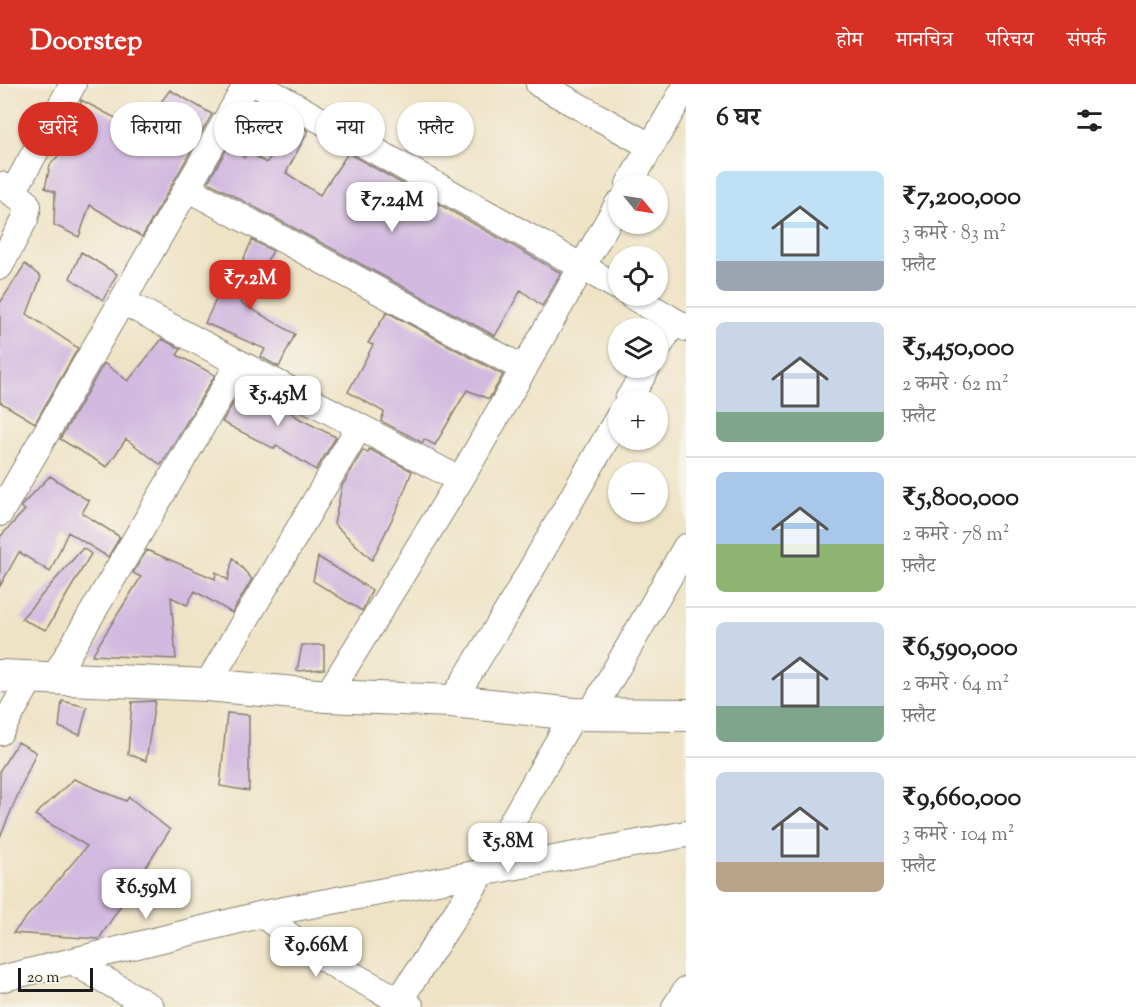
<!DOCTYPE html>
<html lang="hi">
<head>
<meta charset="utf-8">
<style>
  :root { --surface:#fff; --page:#f2f2f2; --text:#222; --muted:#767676; --line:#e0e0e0; --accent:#d93025 }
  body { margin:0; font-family:"Sorts Mill Goudy","Noto Serif Devanagari",serif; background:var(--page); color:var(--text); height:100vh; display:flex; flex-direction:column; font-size:22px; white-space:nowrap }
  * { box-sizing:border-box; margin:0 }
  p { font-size:20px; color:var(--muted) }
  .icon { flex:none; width:33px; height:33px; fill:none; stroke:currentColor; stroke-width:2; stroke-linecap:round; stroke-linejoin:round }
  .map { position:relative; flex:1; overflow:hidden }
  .sheet { display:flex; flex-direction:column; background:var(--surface); width:450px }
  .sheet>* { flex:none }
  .hud { position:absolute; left:18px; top:18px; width:570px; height:54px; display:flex; gap:12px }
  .needle { width:39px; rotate:120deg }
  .buttons { position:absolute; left:608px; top:90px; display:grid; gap:12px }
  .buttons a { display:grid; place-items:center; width:60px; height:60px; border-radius:50%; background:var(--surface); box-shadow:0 2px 4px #0004; font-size:30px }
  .scale { position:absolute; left:18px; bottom:15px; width:75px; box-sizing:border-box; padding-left:6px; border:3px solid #1c1c1c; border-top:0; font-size:16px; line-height:21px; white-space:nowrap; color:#1c1c1c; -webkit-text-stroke:4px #f7f3e8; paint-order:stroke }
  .price { position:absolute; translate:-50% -51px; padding:0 14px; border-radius:12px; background:#fff; color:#222; font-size:20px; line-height:39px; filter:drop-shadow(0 2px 3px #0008) }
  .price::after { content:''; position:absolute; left:50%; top:36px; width:18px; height:14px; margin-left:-9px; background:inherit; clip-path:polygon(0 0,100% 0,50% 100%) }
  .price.selected { background:var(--accent); color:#fff }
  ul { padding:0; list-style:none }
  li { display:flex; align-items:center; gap:18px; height:150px; padding:0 30px }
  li+li { border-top:2px solid var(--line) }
  li span { display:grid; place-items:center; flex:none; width:168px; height:120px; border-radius:9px; color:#555 }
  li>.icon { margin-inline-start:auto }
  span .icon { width:72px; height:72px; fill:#fffc; stroke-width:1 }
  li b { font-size:26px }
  h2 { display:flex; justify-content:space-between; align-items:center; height:72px; padding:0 30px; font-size:26px }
  .chip { padding:0 21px; border-radius:27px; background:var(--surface); box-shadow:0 2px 4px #0004; font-size:21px; line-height:54px }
  .chip.selected { background:var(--accent); color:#fff }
  header { display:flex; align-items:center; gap:36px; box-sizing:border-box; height:84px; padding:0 30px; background:var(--accent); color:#fff }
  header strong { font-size:28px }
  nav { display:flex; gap:33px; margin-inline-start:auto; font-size:21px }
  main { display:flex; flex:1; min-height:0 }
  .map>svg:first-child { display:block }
  .building { fill:#d2b9e0 }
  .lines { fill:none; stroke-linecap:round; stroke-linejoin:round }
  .minor-casing { stroke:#868071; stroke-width:28 }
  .tertiary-casing { stroke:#868071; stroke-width:34 }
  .minor { stroke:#fff; stroke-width:26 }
  .tertiary { stroke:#fff; stroke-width:32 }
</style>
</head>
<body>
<header>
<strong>Doorstep</strong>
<nav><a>होम</a><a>मानचित्र</a><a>परिचय</a><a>संपर्क</a></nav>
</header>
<main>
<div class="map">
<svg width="686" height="923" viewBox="0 0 686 923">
  <rect width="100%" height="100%" fill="#f7f3e8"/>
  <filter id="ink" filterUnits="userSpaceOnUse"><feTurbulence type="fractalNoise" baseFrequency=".0167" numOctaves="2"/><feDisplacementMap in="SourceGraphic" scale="12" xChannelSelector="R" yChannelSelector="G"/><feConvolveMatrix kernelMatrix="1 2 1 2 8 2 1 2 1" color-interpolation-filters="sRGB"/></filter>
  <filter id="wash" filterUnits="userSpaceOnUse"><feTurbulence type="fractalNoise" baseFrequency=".008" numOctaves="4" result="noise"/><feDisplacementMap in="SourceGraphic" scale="24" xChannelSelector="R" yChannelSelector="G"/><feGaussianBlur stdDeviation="1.35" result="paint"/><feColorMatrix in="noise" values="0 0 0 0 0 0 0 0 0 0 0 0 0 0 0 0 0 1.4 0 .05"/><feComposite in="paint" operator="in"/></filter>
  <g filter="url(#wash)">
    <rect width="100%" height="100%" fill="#efe3c6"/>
    <g id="blocks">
      <path class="building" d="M170 6 212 30 142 153 90 121 79 153 54 141 55 108 45 104 50 81 79 48 81 16 140 47 146 34 148 35Z
        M292 37 308 47 286 89 320 111 348 69 561 189 542 222 521 206 495 252 208 98 229 61 244 74 249 68 266 79 278 64Z
        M252 156 273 167 241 219 295 250 279 283 261 273 265 265 205 239 220 207 228 211Z
        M81 168 117 190 103 216 70 194Z
        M25 180 41 193 27 230 78 264 35 339 0 318V219Z
        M387 228 503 291 489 315 467 306 435 361 424 355 423 359 381 337 384 328 348 308 373 261 368 259Z
        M162 255 181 265 177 271 215 291 161 381 126 355 107 383 60 355 104 279 128 297Z
        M245 299 265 310 300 335 336 353 316 386 276 361 275 365 222 338Z
        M369 365 412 387 398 423 372 476 334 440 342 402 363 366 368 369Z
        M50 392 89 417 82 429 120 453 108 473 68 448 50 488 19 468 0 502V453L25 426 21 423 22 421Z
        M83 464 91 470 46 546 21 535Z
        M147 466 215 495 216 488 228 496 233 474 252 495 232 529 195 507 187 521 171 513 176 575 92 571 141 493 133 489Z
        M318 473 372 506 362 527 313 497Z
        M302 561H324V585L297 587Z
        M62 617 87 623 80 651 59 643Z
        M155 617 146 677 128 670 132 618Z
        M227 629 249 631V707L220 702Z
        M18 658 36 668 0 753V686Z
        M74 695 126 717 129 713 170 746 99 855 13 849 87 762 35 731Z"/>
    </g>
  </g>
  <g filter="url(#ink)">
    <use href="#blocks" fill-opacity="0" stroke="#868071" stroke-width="1.5"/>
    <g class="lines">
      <defs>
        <path id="minor" d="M256 0 618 203
          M539 0 650 62
          M629 100 686 2
          M0 101 25 117 28 122 25 135 0 182
          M187 104 524 285
          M13 108 73 0
          M632 212 686 244
          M122 217 460 396
          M657 266 674 237
          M628 316 647 284
          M0 429 247 0
          M54 594 239 279
          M207 601 359 343
          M327 612 460 396 618 120
          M452 617 508 526 618 334
          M591 629 686 463
          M0 648 32 593
          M263 830C305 869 361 895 411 923
          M72 877 151 923
          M0 895 263 830 686 750
          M395 923 483 788 574 630
          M675 923 686 906"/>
        <path id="tertiary" d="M0 592 207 601 327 612 452 617 574 630 686 631"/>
      </defs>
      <use href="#minor" class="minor-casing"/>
      <use href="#tertiary" class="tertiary-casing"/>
      <use href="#minor" class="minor"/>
      <use href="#tertiary" class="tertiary"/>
    </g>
  </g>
</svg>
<div class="buttons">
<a><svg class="needle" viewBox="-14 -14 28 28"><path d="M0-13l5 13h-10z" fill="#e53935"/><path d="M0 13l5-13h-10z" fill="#767676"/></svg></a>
<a><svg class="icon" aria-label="locate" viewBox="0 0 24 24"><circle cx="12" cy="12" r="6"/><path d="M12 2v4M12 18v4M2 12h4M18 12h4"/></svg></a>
<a><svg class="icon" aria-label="layers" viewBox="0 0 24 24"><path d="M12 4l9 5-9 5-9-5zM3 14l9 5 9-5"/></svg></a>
<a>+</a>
<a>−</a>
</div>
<div class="scale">20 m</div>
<b class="price" style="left:392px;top:149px">₹7.24M</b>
<b class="price selected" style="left:250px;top:227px">₹7.2M</b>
<b class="price" style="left:278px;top:343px">₹5.45M</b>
<b class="price" style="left:508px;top:790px">₹5.8M</b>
<b class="price" style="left:146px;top:836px">₹6.59M</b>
<b class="price" style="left:316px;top:894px">₹9.66M</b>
<div class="hud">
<a class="chip selected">खरीदें</a>
<a class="chip">किराया</a>
<a class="chip">फ़िल्टर</a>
<a class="chip">नया</a>
<a class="chip">फ़्लैट</a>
</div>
</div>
<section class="sheet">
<h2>6 घर<svg class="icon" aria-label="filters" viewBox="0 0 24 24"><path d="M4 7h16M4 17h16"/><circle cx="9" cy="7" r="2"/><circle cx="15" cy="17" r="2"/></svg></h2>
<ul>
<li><span style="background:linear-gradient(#bfe0f5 75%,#9aa5b1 0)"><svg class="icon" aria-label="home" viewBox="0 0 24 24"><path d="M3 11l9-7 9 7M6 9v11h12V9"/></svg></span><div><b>₹7,200,000</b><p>3 कमरे · 83 m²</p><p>फ़्लैट</p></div></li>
<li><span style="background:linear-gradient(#c9d6e8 75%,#7fa58c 0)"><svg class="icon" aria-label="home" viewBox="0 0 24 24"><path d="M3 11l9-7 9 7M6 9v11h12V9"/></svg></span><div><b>₹5,450,000</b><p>2 कमरे · 62 m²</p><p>फ़्लैट</p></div></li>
<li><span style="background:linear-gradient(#a9c7e8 60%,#8fb573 0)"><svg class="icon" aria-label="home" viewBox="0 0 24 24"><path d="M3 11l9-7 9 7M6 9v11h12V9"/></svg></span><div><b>₹5,800,000</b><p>2 कमरे · 78 m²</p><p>फ़्लैट</p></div></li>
<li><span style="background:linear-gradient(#c9d6e8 70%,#7fa58c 0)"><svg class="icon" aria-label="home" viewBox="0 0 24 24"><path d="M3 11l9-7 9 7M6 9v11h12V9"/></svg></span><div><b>₹6,590,000</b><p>2 कमरे · 64 m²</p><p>फ़्लैट</p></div></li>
<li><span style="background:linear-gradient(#c9d6e8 75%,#b9a48a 0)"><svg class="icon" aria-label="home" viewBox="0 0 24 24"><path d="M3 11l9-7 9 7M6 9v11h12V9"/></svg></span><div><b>₹9,660,000</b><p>3 कमरे · 104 m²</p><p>फ़्लैट</p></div></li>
</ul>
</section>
</main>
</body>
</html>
